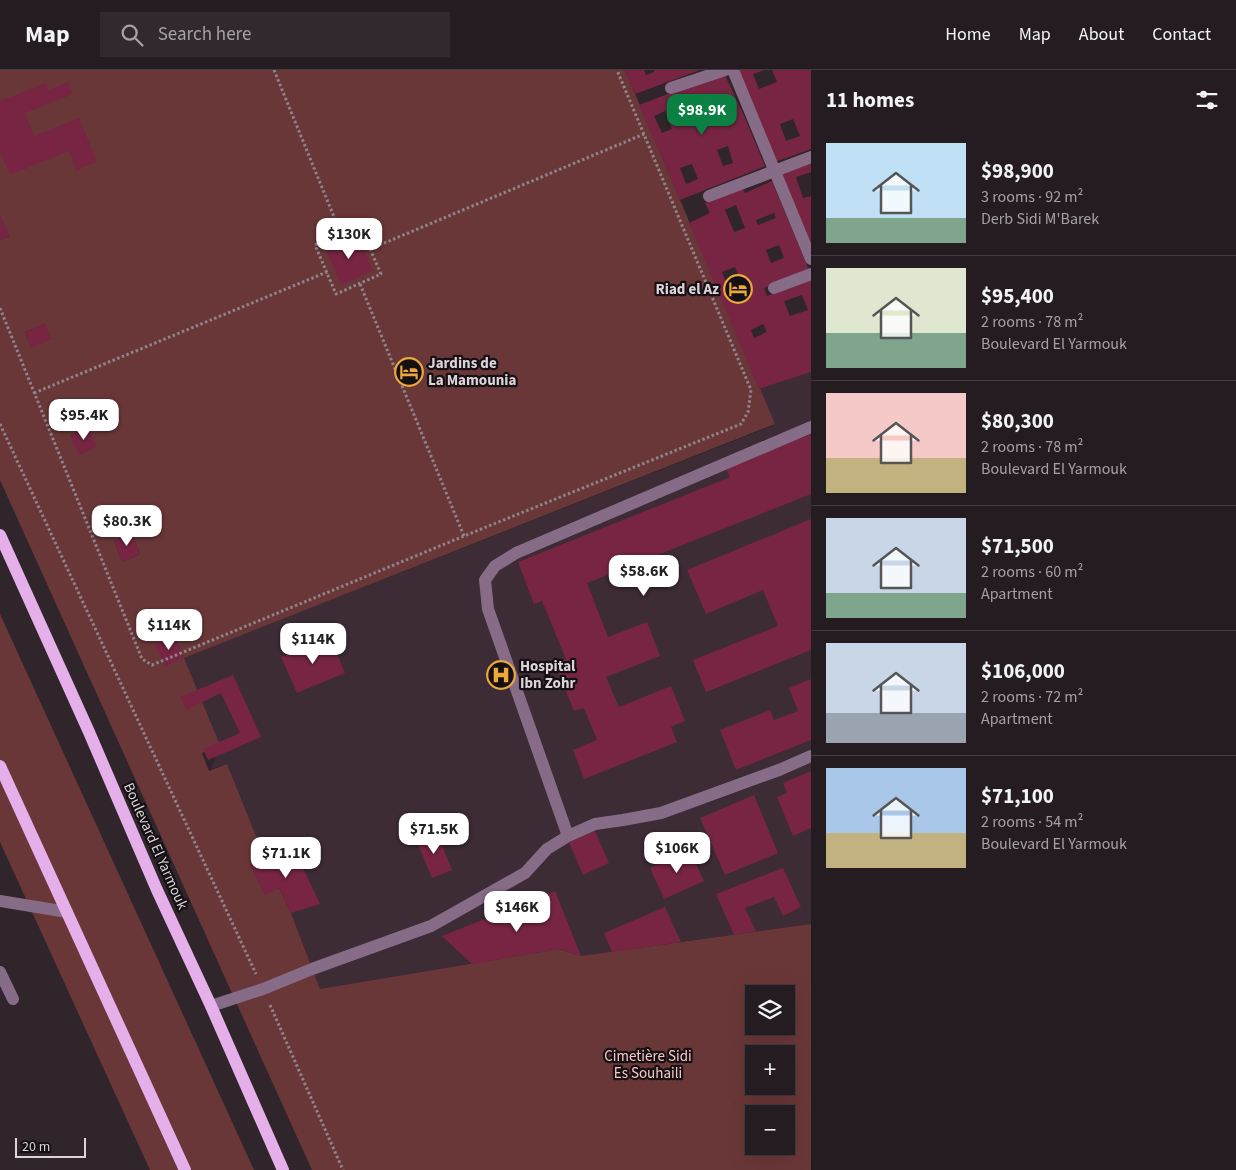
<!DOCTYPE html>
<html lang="en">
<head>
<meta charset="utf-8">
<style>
  :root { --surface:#251c21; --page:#31292e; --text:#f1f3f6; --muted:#a3a1a5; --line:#423a3f; --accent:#0b8043 }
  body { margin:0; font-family:"Source Sans 3",sans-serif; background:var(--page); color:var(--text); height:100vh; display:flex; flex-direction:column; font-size:19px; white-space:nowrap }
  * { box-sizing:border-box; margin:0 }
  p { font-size:16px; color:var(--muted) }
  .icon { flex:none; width:28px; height:28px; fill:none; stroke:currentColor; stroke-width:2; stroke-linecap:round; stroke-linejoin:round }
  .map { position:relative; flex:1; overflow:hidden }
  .panel { display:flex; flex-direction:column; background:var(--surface); width:425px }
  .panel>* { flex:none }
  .buttons { position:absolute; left:745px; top:915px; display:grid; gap:10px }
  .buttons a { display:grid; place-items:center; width:50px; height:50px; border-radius:0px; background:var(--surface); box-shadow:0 5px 20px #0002,0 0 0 1px var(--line); font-size:25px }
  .scale { position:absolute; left:15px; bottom:12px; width:71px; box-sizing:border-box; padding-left:5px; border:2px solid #dcd4d9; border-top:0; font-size:14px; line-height:18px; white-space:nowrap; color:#dcd4d9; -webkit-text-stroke:4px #151013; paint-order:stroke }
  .price { position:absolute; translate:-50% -42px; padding:0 11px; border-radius:10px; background:#fff; color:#222; font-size:16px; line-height:32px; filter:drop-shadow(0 1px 2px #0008) }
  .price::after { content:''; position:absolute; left:50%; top:30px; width:15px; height:11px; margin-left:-8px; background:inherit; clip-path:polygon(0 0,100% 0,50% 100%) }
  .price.on { background:var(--accent); color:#fff }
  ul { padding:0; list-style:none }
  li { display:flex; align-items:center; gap:15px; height:125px; padding:0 15px }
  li+li { border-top:1px solid var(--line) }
  li span { display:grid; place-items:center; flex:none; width:140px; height:100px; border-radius:0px; color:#555 }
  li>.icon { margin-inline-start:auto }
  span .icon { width:60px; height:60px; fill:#fffc; stroke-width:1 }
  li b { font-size:21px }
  h2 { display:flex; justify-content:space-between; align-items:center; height:60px; padding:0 15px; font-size:21px }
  header { display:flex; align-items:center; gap:30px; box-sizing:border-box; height:70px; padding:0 25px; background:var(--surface); border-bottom:1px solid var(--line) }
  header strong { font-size:24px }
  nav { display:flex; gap:28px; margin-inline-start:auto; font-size:18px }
  .search { width:350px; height:45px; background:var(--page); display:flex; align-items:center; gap:12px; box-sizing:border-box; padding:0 18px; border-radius:0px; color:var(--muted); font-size:19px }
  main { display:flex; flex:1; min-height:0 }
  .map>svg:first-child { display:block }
  .built { fill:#3d2b36 }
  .green { fill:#6a3738; fill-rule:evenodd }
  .building { fill:#772543; fill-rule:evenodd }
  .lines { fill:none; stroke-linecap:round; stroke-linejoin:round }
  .path { stroke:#8e848a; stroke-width:3; stroke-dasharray:2.5 2.5; stroke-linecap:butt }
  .minor { stroke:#876c88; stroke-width:12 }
  .major { stroke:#e5afe9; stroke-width:12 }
  .labels { text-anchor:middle; stroke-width:4.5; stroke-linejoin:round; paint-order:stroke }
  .poi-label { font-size:15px; font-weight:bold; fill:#dcd4d9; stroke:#151013; text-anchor:start }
  .street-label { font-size:15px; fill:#dcd4d9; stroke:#151013 }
  .park-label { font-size:15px; fill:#fac7c6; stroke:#151013 }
</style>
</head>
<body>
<header>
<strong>Map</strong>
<div class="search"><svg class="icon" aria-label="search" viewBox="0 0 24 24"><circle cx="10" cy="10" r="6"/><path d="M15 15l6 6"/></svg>Search here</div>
<nav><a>Home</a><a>Map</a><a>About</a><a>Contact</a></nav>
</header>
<main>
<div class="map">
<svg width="811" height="1100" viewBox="0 0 811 1100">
  <rect width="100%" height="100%" fill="#31252c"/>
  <path class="built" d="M811 302V854L581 886 559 879 320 919 291 843 264 786 227 694 211 699 220 675 183 588 775 355 759 319Z"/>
  <path class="green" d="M0 0H625L775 354 184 588 220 675 202 683 209 701 227 694 264 786 250 794 265 824 279 818 291 843 320 919 559 879 581 886 811 854V1100H312L0 410V170L9 166 0 146ZM45 254 51 269 31 277 25 262ZM88 358 96 377 70 366ZM132 463 140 484 123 492 114 471ZM175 566 183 587 165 596ZM754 924H786V956H754ZM754 984H786V1016H754ZM754 1044H786V1076H754Z
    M0 544 254 1100H150L0 772Z"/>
  <path class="building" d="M625 0H644L646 5 654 2V0H700L635 24Z
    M738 0H765L753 4 759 19 777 12 772 0H811V79L775 92ZM793 49 800 66 786 71 780 54Z
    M724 3 745 48 765 96 680 130 639 35ZM709 27 717 42 708 47 700 33ZM665 41 672 59 662 63 654 46ZM728 76 733 93 723 96 717 80ZM692 94 698 109 686 114 680 98Z
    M68 12 73 24 25 43 34 66 79 48 97 92 76 100 69 81 10 105 0 81V31L46 13 48 20Z
    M811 91V102L796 107 803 128 811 126V179L779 104Z
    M772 111 809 200 764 218 767 226 811 209V302L759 319 689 153 710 143 705 133 742 117 745 123ZM736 135 745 158 734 162 725 140ZM774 143 776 148 758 155 756 150ZM779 175 784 188 771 193 766 180ZM735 197 738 205 725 210 722 202ZM802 225 808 240 790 246 784 231ZM763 254 767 262 754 268 751 260Z
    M0 145 9 166 0 170Z
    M358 165 373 201 341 215 326 179Z
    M45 254 52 269 31 278 25 262Z
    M88 358 97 377 79 385 70 366Z
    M811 364V424L587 513 608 567 647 552 660 586 606 607 619 637 671 616 685 651 671 657 677 672 584 709 573 680 597 670 584 638 574 641 555 594 566 589 542 531 534 534 518 492 730 407 725 397Z
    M811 449V580L706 622 693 590 778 556 763 520 706 544 687 500Z
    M132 463 140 484 123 492 114 471Z
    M175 566 183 588 165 596 155 575Z
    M330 567 345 603 297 623 281 587Z
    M233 605 261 667 208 690 203 679 240 663 221 623 186 640 180 627Z
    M811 609V670L736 700 720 660 770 640 774 650 798 641 789 618Z
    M811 701V758L793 766 777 727 787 723 783 713Z
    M754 725 778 783 725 805 700 748Z
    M436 761 452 800 432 808 416 770Z
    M595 761 609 793 583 805 569 772Z
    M293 777 320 834 291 843 279 818 265 825 250 794 264 786Z
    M689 779 704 811 664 829 650 798Z
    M783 798 801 837 783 846 774 827 745 838 756 861 734 865 716 824Z
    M555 821 581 886 560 879 472 894 442 866Z
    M665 837 681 872 612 882 604 863Z"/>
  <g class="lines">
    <path class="path" d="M274 0 341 164
      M360 156 381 204 336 224 315 175Z
      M370 179 644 64
      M360 214 464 466
      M0 238 142 589 152 595 464 466 741 354 748 342 751 320 617 0
      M34 323 327 202
      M0 354 256 904
      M270 935 343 1100"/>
    <path class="minor" d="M733 0 811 189
      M671 18 725 0
      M709 126 811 87
      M774 218 811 204
      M568 766 488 539 485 510 495 496 516 483 811 357
      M0 831 67 842
      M0 902 13 929
      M211 936 263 919 312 899 431 856 525 803 547 779 568 766 595 754 623 750 661 743 779 700 811 686"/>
    <path class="major" d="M0 465 89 662 157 820 211 936 283 1100
      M0 696 185 1100"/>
  </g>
  <defs>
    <symbol id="hotel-ring" viewBox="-11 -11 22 22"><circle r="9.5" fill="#151013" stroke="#eda83b" stroke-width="1.5"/><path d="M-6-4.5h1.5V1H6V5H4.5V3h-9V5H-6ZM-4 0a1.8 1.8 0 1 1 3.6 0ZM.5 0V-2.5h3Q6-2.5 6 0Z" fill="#eda83b"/></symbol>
    <symbol id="hospital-ring" viewBox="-11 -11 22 22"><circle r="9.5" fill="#151013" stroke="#eda83b" stroke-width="1.5"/><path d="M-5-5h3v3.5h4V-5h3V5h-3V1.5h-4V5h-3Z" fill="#eda83b"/></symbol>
  </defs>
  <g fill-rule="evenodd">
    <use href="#hotel-ring" x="722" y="203" width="32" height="32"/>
    <use href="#hotel-ring" x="393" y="286" width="32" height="32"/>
    <use href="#hospital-ring" x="485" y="589" width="32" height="32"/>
  </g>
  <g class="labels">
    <g class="poi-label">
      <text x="719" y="224" text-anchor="end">Riad el Az</text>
      <text x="428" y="298">Jardins de<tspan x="428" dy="17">La Mamounia</tspan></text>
      <text x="520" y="601">Hospital<tspan x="520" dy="17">Ibn Zohr</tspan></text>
    </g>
    <g class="street-label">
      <text transform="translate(156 776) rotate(66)" y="5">Boulevard El Yarmouk</text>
    </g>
    <g class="park-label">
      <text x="648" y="991">Cimetière Sidi<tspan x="648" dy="17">Es Souhaili</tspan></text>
    </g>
  </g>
</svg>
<div class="buttons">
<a><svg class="icon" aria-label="layers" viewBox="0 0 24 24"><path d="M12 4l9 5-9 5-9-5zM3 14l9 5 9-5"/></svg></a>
<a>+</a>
<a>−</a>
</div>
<div class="scale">20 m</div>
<b class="price on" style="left:702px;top:66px">$98.9K</b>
<b class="price" style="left:349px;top:190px">$130K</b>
<b class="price" style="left:84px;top:371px">$95.4K</b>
<b class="price" style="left:127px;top:477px">$80.3K</b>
<b class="price" style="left:644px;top:527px">$58.6K</b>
<b class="price" style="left:169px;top:581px">$114K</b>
<b class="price" style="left:313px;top:595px">$114K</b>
<b class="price" style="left:434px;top:785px">$71.5K</b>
<b class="price" style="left:677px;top:804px">$106K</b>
<b class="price" style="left:286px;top:809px">$71.1K</b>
<b class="price" style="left:517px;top:863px">$146K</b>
</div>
<section class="panel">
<h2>11 homes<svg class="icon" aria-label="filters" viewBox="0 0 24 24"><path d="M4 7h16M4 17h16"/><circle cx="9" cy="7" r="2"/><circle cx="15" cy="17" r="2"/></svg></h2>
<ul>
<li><span style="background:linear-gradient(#bfe0f5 75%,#7fa58c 0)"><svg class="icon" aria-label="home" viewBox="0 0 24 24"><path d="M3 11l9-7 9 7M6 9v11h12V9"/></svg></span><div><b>$98,900</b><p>3 rooms · 92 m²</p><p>Derb Sidi M'Barek</p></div></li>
<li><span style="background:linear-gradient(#dfe7d0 65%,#7fa58c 0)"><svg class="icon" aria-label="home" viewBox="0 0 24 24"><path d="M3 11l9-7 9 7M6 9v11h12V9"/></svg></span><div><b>$95,400</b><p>2 rooms · 78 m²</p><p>Boulevard El Yarmouk</p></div></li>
<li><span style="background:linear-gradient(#f6c9c9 65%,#c2b280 0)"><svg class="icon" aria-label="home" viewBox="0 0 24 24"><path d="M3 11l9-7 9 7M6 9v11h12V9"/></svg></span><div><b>$80,300</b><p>2 rooms · 78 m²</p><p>Boulevard El Yarmouk</p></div></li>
<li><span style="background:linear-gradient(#c9d6e8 75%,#7fa58c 0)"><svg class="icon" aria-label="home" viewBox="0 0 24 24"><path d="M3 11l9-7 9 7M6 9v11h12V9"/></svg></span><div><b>$71,500</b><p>2 rooms · 60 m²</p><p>Apartment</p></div></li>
<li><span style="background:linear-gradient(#c9d6e8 70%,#9aa5b1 0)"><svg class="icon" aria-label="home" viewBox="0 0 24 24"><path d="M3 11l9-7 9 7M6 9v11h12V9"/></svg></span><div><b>$106,000</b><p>2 rooms · 72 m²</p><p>Apartment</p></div></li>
<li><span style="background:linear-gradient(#a9c7e8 65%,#c2b280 0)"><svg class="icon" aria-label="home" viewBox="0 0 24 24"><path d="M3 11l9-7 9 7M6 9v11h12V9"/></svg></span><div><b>$71,100</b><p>2 rooms · 54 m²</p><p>Boulevard El Yarmouk</p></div></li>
</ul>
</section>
</main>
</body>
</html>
